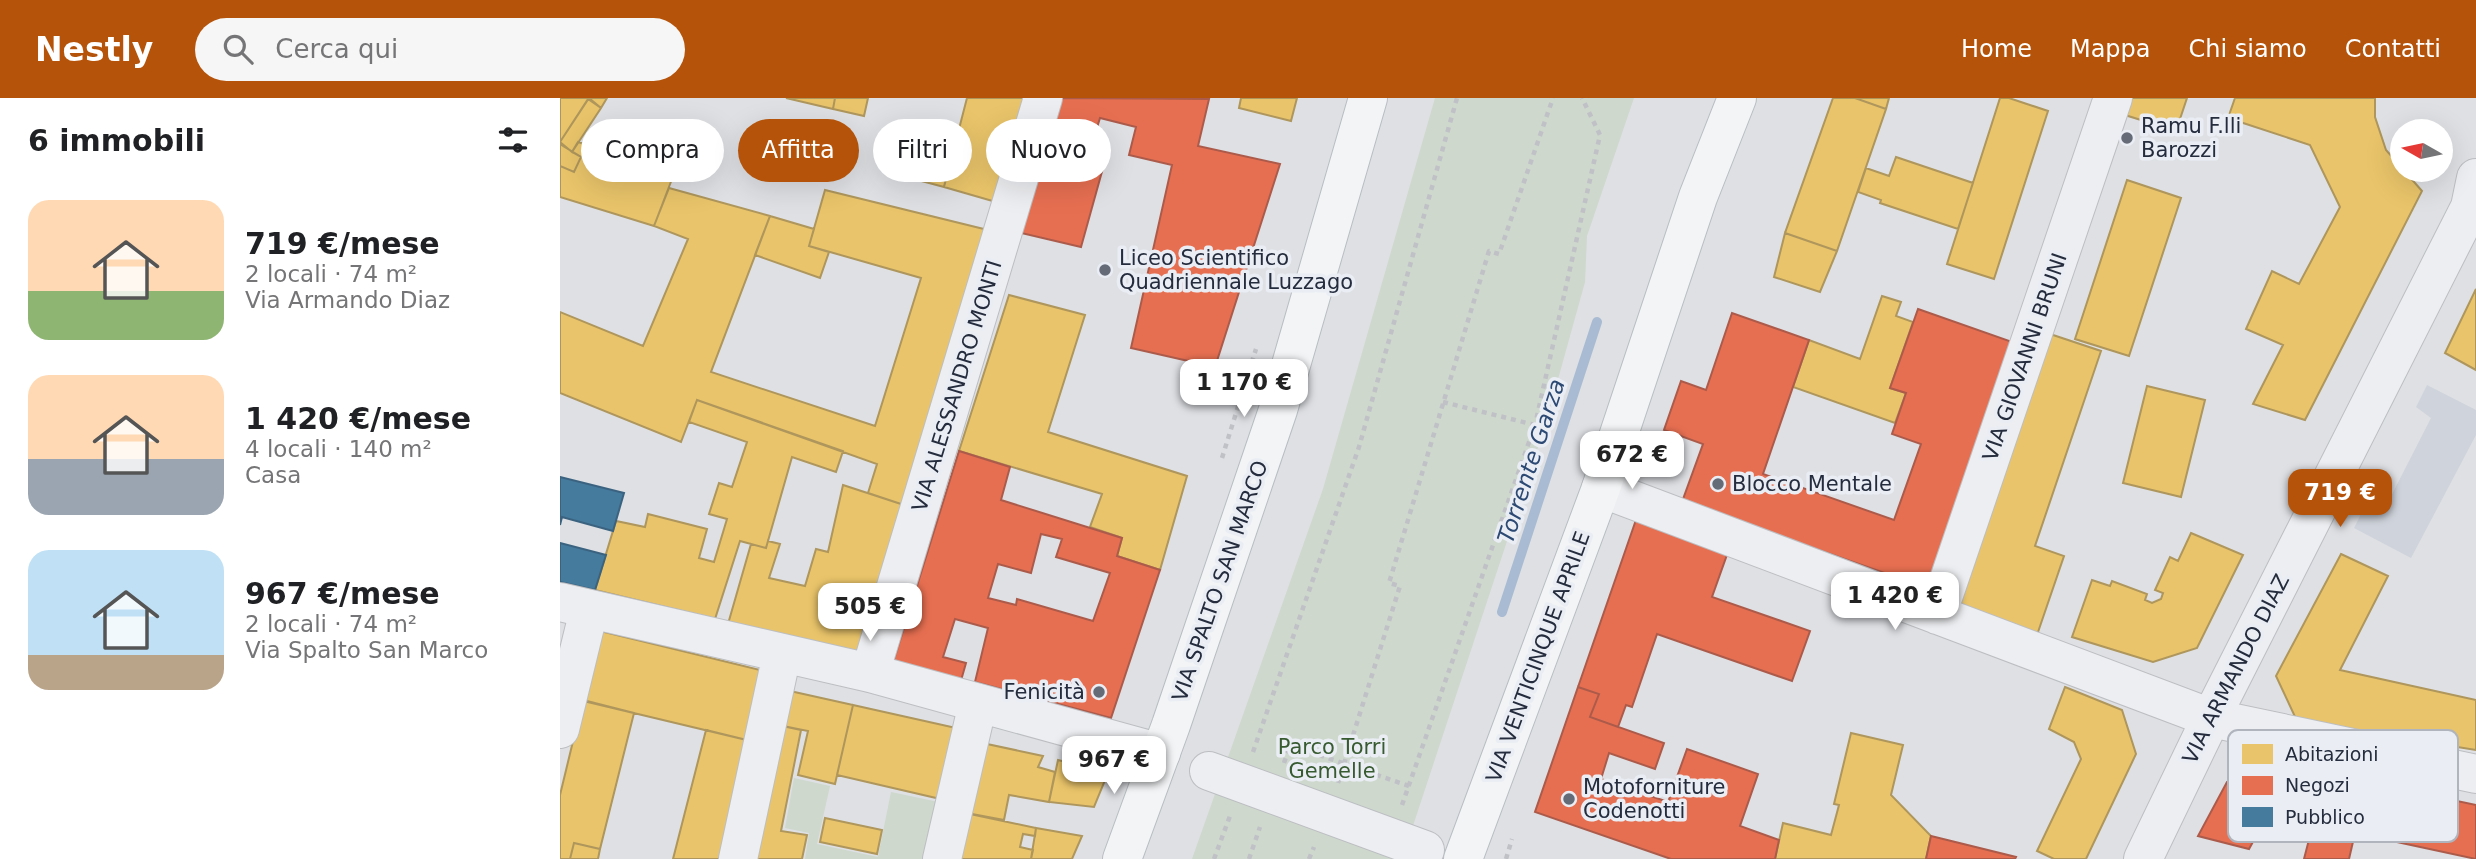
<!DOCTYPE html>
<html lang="it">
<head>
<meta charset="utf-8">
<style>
  :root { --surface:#fff; --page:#f6f6f6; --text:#202124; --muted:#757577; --accent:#b45309 }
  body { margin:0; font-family:"DejaVu Sans",sans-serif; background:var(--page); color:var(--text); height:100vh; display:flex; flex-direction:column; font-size:26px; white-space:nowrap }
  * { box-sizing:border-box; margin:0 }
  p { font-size:23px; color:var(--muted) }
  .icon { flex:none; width:38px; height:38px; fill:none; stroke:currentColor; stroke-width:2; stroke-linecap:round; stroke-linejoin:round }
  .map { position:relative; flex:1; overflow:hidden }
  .panel { display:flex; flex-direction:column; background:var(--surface); width:560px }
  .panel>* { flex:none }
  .banner { position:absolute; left:21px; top:21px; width:665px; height:63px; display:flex; gap:14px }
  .needle { width:46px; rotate:279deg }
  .fabs { position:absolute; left:1830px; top:21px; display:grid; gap:14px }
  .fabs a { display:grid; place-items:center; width:63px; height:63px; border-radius:50%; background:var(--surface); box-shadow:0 7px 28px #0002; font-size:35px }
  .price { position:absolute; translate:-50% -60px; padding:0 16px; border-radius:14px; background:#fff; color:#222; font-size:23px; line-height:46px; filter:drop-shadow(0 2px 4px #0008) }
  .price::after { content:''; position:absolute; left:50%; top:42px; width:21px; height:16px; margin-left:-10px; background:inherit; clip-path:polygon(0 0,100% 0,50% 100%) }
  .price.active { background:var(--accent); color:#fff }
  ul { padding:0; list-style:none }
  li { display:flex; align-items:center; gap:21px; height:175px; padding:0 28px }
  li span { display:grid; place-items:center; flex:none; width:196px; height:140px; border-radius:21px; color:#555 }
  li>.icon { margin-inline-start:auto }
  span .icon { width:84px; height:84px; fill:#fffc; stroke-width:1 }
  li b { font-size:30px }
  h2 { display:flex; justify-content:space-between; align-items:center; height:84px; padding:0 28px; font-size:30px }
  .pill { padding:0 24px; border-radius:32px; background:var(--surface); box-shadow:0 7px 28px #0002; font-size:24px; line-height:63px }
  .pill.active { background:var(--accent); color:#fff }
  header { display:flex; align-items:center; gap:42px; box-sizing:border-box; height:98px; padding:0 35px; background:var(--accent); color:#fff }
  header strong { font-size:33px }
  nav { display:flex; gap:38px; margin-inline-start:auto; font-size:24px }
  .search { width:490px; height:63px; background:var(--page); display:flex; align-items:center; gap:18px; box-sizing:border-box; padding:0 24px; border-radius:38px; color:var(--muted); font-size:26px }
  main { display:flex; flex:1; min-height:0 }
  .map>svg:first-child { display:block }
  .built { fill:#cfd3db }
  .green { fill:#ced8cd }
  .homes { fill:#e9c46a; stroke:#ae965c; stroke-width:2 }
  .shops { fill:#e76f51; stroke:#ac5b4b; stroke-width:2; fill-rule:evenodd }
  .public { fill:#457b9d; stroke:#3b6380; stroke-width:2 }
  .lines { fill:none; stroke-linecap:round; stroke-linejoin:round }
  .stream { stroke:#a9bbd2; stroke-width:10 }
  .minor-casing { stroke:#bcbec2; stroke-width:40 }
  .major-casing { stroke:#b9bdc2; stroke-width:40 }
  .path { stroke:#c0c1c7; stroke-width:4.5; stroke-dasharray:5 5; stroke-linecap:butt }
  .minor { stroke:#edeef1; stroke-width:38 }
  .major { stroke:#f2f4f5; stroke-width:38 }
  .poi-dot { fill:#656b77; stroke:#eaeef4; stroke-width:2.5 }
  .labels { text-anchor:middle; stroke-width:7; stroke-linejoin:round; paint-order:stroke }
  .poi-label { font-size:21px; fill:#242c3d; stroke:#eaeef4; text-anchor:start }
  .street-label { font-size:21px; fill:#242c3d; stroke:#eaeef4 }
  .park-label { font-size:21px; fill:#375a30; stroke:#eaeef4 }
  .water-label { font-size:23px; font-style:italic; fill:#2c4974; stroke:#eaeef4 }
  .key { fill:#eaeef4; stroke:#afb4bd; stroke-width:2 }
  .key-label { font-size:19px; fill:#242c3d }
</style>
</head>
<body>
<header>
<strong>Nestly</strong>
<div class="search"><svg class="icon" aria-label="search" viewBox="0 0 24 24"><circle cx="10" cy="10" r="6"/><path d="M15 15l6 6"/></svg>Cerca qui</div>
<nav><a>Home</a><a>Mappa</a><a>Chi siamo</a><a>Contatti</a></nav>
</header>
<main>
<section class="panel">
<h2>6 immobili<svg class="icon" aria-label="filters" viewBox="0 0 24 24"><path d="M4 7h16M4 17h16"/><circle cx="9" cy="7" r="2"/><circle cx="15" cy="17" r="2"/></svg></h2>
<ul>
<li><span style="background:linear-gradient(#ffd9b3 65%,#8fb573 0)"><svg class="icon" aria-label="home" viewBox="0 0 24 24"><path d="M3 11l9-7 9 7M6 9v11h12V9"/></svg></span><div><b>719 €/mese</b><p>2 locali · 74 m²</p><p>Via Armando Diaz</p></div></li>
<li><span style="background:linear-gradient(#ffd9b3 60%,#9aa5b1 0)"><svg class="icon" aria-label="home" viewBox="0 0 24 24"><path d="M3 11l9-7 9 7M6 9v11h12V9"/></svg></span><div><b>1 420 €/mese</b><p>4 locali · 140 m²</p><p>Casa</p></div></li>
<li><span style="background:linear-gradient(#bfe0f5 75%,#b9a48a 0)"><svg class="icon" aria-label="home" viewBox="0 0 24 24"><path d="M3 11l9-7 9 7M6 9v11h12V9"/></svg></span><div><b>967 €/mese</b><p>2 locali · 74 m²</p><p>Via Spalto San Marco</p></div></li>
</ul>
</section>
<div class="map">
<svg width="1916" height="761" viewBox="0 0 1916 761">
  <rect width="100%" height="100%" fill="#dee0e4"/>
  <path class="built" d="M1867 287 1916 312V337L1851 460 1794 430 1805 408 1822 416 1871 320 1856 309Z"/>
  <path class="green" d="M875 0H1074L1027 138 1025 184 985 328 842 761H632L763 391Z
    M234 680 270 688 257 746 318 759 331 694 388 706 376 761H245L249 735 225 730Z"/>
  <path class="homes" d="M0 0H29L0 44Z
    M29 0H47L41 10Z
    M226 0H275L273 11Z
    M275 0H308L304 18 273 11Z
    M407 0H467L436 104 384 89Z
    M681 0H737L731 23 679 10Z
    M1273 0H1295L1326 11 1277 153 1225 135Z
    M1295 0H1329L1326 11Z
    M1440 0H1449L1488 13 1434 181 1387 166Z
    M1571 0H1627L1616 33 1565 17Z
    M1675 0H1815V19L1826 52 1862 93 1745 322 1693 306 1723 247 1686 231 1712 173 1739 186 1780 109 1750 47 1668 20Z
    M28 1 41 10 12 54 0 44Z
    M320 40 391 59 384 89 339 77 345 58 317 50Z
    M18 44 100 70 98 77 112 81 94 128 0 99V68L14 74 21 59 12 54Z
    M0 46 21 59 14 74 0 68Z
    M1336 59 1413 85 1398 131 1320 105 1321 102 1298 94 1306 70 1329 78Z
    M1567 82 1621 100 1569 258 1515 241Z
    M109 90 210 118 151 274 315 328 361 180 249 148 265 92 432 133 344 407 308 395 317 366 137 302 121 344 0 295V214L83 248 128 141 94 128Z
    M210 118 254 131 249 148 269 154 260 180 195 157Z
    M1225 135 1277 153 1260 194 1214 179Z
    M1916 191V272L1885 255Z
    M449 197 525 217 488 334 627 378 600 472 557 458 562 440 530 429 542 396 399 353Z
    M1322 198 1341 204 1336 218 1353 224 1330 290 1346 295 1335 325 1233 289 1249 242 1300 261Z
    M1484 234 1541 253 1475 448 1504 458 1477 537 1391 508Z
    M1587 288 1645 302 1621 399 1563 385Z
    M137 302 283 353 276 374 232 359 206 450 180 443 155 521 35 492 56 423 85 429 88 416 147 431 139 460 154 464 167 421 149 416 159 385 172 389 187 344 129 324Z
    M283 387 344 407 296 558 168 526 191 446 206 450 208 443 220 446 209 480 245 488 256 451 268 454Z
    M1631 435 1683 457 1637 550 1593 564 1512 539 1532 482 1550 488 1552 483 1587 496 1585 502 1592 505 1601 501 1603 495 1595 492 1610 459 1618 463Z
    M1781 456 1828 478 1780 572 1916 602V652L1737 623 1716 578Z
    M32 531 212 575 195 644 15 601Z
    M1505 589 1562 612 1576 656 1526 761H1494L1477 753 1521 661 1514 644 1489 631Z
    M221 591 293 607 275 686 238 677 248 633 213 626Z
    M23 602 74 615 40 751 14 745 10 761H0V697Z
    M293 607 405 632 389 703 277 677Z
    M213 626 241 632 221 733 247 737 242 761H185Z
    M146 632 195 644 169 761H113Z
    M1291 635 1343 647 1331 697 1371 738 1366 761H1215L1223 725 1271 737 1279 707 1274 706Z
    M413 643 483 658 478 669 495 674 489 704 449 697 444 722 396 713Z
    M498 662 548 675 534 709 489 704Z
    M396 713 476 730 475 738 463 736 460 749 473 752 471 761H390Z
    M265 720 322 732 317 756 260 744Z
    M476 730 522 738 512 761H471Z
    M14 745 40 751 38 761H10Z"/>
  <path class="shops" d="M497 0 649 1 638 48 720 66 655 269 571 250 612 67 569 57 576 29 540 20 526 65 543 70 521 149 457 134Z
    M1358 211 1458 246 1373 492 1122 404 1143 346 1104 332 1121 283 1146 292 1172 215 1249 242 1203 376 1334 422 1361 346 1332 336 1346 295 1330 290Z
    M399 353 450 369 441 402 562 440 557 458 600 472 551 620 415 584 428 530 395 521 383 559 406 565 400 586 332 568ZM481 436 502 441 496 459 550 475 533 523 457 501 456 507 428 500 438 466 471 475Z
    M1077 419 1169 451 1152 499 1250 533 1232 583 1097 536 1072 609 1066 607 1058 629 1030 619 1039 596 1018 589Z
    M1018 589 1039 596 1030 619 1104 645 1095 671 1049 655 1041 681 1108 704 1127 651 1198 676 1180 728 1219 742 1215 761H1111L975 714Z
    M1708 663 1916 707V761L1795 735 1789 761H1744L1752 730 1706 720 1689 751 1638 738 1667 684Z
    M1371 738 1456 759 1455 761H1366Z"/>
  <path class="public" d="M0 379 64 395 53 433 2 419 0 427Z
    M0 445 46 457 35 492 0 484Z"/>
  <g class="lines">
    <path class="stream" d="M942 514 1037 224"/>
    <defs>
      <path id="minor" d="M1041 390 1651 620 1916 676
        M0 504 310 575 601 655
        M1377 517 1553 0
        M310 575 483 0
        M0 631 29 512
        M649 673 865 752
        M178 761 222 556
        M382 761 418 605
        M1583 761 1651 620 1910 109 1916 80"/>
      <path id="major" d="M562 761 611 627 718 312 808 0
        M903 761 1041 390 1138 99 1177 0"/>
    </defs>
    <use href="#minor" class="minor-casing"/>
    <use href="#major" class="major-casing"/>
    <path class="path" d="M883 304 975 327
      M662 360 696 251
      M693 654 799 349 897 0
      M724 665 730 647 849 688
      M778 685 840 488 829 485 929 153 939 156 993 0
      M842 707 975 327 1040 37 1022 0
      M654 761 670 718
      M689 761 700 729
      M749 761 754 749
      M946 761 952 741"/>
    <use href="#minor" class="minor"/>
    <use href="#major" class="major"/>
  </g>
  <g class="poi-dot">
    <circle cx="1567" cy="40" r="7"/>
    <circle cx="545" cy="172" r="7"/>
    <circle cx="1158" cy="386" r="7"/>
    <circle cx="539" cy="594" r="7"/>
    <circle cx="1009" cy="701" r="7"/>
  </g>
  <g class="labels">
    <g class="poi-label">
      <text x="1581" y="35">Ramu F.lli<tspan x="1581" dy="24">Barozzi</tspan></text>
      <text x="559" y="167">Liceo Scientifico<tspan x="559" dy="24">Quadriennale Luzzago</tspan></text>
      <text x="1172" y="393">Blocco Mentale</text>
      <text x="525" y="601" text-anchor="end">Fenicità</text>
      <text x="1023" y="696">Motoforniture<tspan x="1023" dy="24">Codenotti</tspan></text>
    </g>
    <g class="street-label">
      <text transform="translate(1465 259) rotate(-71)" y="7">VIA GIOVANNI BRUNI</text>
      <text transform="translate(397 288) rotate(-73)" y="7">VIA ALESSANDRO MONTI</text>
      <text transform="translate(660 483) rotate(-71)" y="7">VIA SPALTO SAN MARCO</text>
      <text transform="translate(978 559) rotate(-70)" y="7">VIA VENTICINQUE APRILE</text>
      <text transform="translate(1676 571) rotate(-63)" y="7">VIA ARMANDO DIAZ</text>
    </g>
    <g class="park-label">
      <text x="772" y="656">Parco Torri<tspan x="772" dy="24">Gemelle</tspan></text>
    </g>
    <g class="water-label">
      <text transform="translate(971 363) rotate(-72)" y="8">Torrente Garza</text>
    </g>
  </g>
  <rect x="1668" y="632" width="230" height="112" rx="10" class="key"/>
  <rect x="1682" y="646" width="31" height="20" fill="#e9c46a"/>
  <rect x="1682" y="678" width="31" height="19" fill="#e76f51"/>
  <rect x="1682" y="709" width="31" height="20" fill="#457b9d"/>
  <g class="key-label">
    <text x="1725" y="663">Abitazioni</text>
    <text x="1725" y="694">Negozi</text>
    <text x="1725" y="726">Pubblico</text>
  </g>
</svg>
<div class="fabs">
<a><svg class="needle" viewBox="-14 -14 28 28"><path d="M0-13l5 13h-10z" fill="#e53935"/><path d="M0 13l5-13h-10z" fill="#757577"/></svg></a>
</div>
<b class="price" style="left:684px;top:321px">1 170 €</b>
<b class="price" style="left:1072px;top:393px">672 €</b>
<b class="price active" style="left:1780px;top:431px">719 €</b>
<b class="price" style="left:1335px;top:534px">1 420 €</b>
<b class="price" style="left:310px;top:545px">505 €</b>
<b class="price" style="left:554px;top:698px">967 €</b>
<div class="banner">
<a class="pill">Compra</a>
<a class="pill active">Affitta</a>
<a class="pill">Filtri</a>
<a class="pill">Nuovo</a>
</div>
</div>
</main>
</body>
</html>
